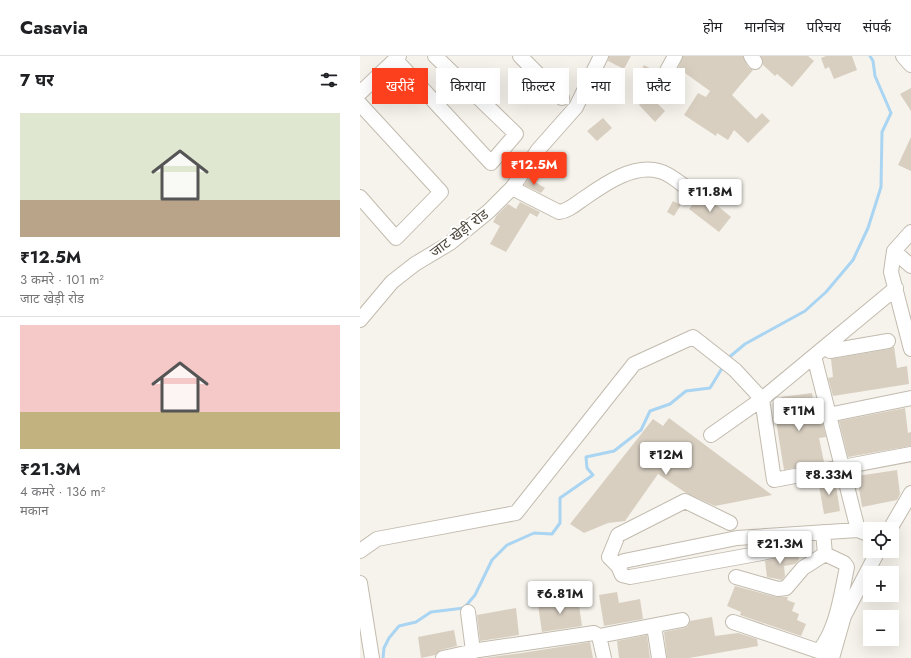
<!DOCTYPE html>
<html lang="hi">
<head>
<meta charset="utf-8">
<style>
  :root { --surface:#fff; --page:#f2f2f2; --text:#202124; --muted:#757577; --line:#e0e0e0; --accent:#fc3f1d }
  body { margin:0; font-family:Jost,"Noto Sans Devanagari",sans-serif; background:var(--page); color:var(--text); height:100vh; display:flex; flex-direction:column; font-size:15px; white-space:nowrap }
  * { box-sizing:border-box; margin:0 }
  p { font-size:13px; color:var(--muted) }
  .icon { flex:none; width:22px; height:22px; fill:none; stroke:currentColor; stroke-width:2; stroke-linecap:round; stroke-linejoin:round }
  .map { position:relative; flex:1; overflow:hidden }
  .panel { display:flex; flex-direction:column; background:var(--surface); width:360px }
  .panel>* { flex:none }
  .hud { position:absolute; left:12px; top:12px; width:380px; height:36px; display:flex; gap:8px }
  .tools { position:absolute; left:503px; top:466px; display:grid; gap:8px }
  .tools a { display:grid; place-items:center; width:36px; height:36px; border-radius:0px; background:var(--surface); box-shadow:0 4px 16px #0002; font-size:20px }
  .price { position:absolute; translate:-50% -34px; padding:0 9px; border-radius:4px; background:#fff; color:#222; font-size:13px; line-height:26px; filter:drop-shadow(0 1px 2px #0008) }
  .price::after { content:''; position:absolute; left:50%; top:24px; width:12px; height:9px; margin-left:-6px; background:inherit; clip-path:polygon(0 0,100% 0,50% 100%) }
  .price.selected { background:var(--accent); color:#fff }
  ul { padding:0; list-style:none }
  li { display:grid; align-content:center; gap:8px; height:212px; padding:0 20px }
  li+li { border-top:1px solid var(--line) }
  li span { display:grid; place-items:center; height:124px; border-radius:0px; color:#555 }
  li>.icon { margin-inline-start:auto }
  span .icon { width:72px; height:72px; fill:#fffc; stroke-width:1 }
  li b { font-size:17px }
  h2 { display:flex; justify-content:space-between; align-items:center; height:48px; padding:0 20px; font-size:17px }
  .chip { padding:0 14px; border-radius:0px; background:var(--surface); box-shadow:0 4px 16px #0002; font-size:14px; line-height:36px }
  .chip.selected { background:var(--accent); color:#fff }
  header { display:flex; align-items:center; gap:24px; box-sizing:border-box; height:56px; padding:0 20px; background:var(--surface); border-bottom:1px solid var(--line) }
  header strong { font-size:19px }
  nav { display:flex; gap:22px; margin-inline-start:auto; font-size:14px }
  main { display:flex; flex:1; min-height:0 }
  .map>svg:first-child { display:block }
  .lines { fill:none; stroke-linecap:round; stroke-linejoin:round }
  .stream { stroke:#a9d4f2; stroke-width:3 }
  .building { fill:#d8cfc1 }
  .minor-casing { stroke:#c2bbae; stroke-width:16 }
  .minor { stroke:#fff; stroke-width:14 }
  .labels { text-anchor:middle; stroke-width:4; stroke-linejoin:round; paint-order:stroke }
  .street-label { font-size:14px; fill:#4b4439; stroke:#fff }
</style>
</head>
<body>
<header>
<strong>Casavia</strong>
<nav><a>होम</a><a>मानचित्र</a><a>परिचय</a><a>संपर्क</a></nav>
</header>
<main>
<section class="panel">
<h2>7 घर<svg class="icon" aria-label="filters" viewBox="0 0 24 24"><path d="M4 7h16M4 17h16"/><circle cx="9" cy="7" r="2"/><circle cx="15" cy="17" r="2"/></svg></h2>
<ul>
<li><span style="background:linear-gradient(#dfe7d0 70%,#b9a48a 0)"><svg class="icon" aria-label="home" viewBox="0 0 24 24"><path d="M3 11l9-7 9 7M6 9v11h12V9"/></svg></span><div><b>₹12.5M</b><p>3 कमरे · 101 m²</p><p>जाट खेड़ी रोड</p></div></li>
<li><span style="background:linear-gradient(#f6c9c9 70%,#c2b280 0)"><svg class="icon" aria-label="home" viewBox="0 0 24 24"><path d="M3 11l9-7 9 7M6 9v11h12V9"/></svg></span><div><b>₹21.3M</b><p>4 कमरे · 136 m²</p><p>मकान</p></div></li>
</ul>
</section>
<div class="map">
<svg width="551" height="602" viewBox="0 0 551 602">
  <rect width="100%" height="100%" fill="#f6f3ec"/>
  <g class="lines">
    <path class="stream" d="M367 303 385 288 445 255 466 236 493 204 508 172 521 131 522 76 531 57 515 20 513 5 510 0
      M23 602 24 592 29 582 39 570 56 566 71 556 104 552 115 539 132 504 147 489 174 477 192 478 200 467V442L233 419 227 412 226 401 254 395 281 374 290 355 310 348 326 335 350 332 364 309"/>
  </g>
  <path class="building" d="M249 0H271L264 13 248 5Z
    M323 0H383L388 11 393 14 372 39 396 63 402 57 410 65 388 87 374 74 368 84 357 77 356 80 324 59 338 37 346 41 350 35 318 12Z
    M401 0H448L454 5 432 31 417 18 415 20 403 9Z
    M466 0H492L497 14 474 23 469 11 465 13 461 2Z
    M284 9 297 16 290 27 278 21Z
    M241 19 254 25 248 38 235 32Z
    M551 32V55L540 38Z
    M287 40 293 43 305 55 295 66 279 49Z
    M243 62 252 72 237 85 227 75Z
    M551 81V115L538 109Z
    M169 122 185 132 181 137 164 129Z
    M342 137 371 161 359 176 329 153Z
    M313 145 321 149 314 160 307 156Z
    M160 146 180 156 177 161 170 157 146 196 130 188 140 170 133 166 137 159 148 148 156 153Z
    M534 290 537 312 547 310 549 328 473 340 468 322 473 321 471 303 529 293Z
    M452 337 456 364H462L466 381 459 382 464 406 424 414 414 352 428 350 421 341Z
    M545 352 548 377 551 376V390L488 401 479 365Z
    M309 362 412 439 355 450 326 437 298 418 265 465 248 467 224 477 210 468 293 363 303 370Z
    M537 414 540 438 537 444 502 451 497 420Z
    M466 423V425L475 423 480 455 464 458 458 424Z
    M438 496 439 504 435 508 424 510 425 520 422 524 407 521 405 505 414 503 423 498Z
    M375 530 416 541H428L427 544 435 547 432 555 439 558 437 564 446 568 441 580 380 559 381 556 367 550Z
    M257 536 259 547 280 543 283 563 244 570 239 539Z
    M218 542 222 570 182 576 178 549Z
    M156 552 159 579 120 585 117 559Z
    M352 561 355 580 378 577 397 583 398 590 329 602H307L304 576 324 572 328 570 330 565Z
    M94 574 97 590 81 594 75 599 61 602 58 581Z
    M287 579 290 602H259L257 585Z
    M230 586 233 602H123L162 597Z"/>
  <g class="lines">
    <defs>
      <path id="minor" d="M160 0 202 42
        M391 0 395 6
        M543 0 551 9
        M35 3 131 107 156 78 75 0
        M296 35 315 0
        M0 37 39 0
        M0 48 81 136 36 182 0 141
        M152 132 199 156C209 155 218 146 226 141 246 127 274 108 299 115 309 117 320 127 328 133
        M551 176 534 195 531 216 551 293
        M534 195 551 210
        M0 264 32 226 55 208 90 187 129 155 152 132 178 94 216 51 241 0
        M470 295 528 285
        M454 300 498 474
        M468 359 551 342
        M351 379 402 343 536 232
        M370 467 325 445 258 479 249 501 258 510 264 505 377 482 498 474 510 479
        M530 473 551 437
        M0 495 17 483 156 457 274 308 333 281 375 314 402 343 414 424 551 398
        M258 510 262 519 270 521 402 497 412 495 438 479
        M376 521 418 533 426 532 443 512 465 498
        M0 527 12 602
        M108 556 113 595
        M373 566 467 598
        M294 570 299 602
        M239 580 322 564
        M459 595C477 573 481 539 487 511L484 507 465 498 463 476
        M83 602 119 594 234 577 239 580 244 602
        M472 602 484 560 518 495"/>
    </defs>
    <use href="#minor" class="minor-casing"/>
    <use href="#minor" class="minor"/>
  </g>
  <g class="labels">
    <g class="street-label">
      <text transform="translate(99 177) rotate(-37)" y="5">जाट खेड़ी रोड</text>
    </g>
  </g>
</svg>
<div class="tools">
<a><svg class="icon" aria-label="locate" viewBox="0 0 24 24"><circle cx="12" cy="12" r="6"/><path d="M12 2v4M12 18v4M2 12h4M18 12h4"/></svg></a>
<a>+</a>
<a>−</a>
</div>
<b class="price selected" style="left:174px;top:130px">₹12.5M</b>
<b class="price" style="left:350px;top:157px">₹11.8M</b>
<b class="price" style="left:439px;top:376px">₹11M</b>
<b class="price" style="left:306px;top:420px">₹12M</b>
<b class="price" style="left:469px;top:440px">₹8.33M</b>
<b class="price" style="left:420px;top:509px">₹21.3M</b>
<b class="price" style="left:200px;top:559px">₹6.81M</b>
<div class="hud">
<a class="chip selected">खरीदें</a>
<a class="chip">किराया</a>
<a class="chip">फ़िल्टर</a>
<a class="chip">नया</a>
<a class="chip">फ़्लैट</a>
</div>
</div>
</main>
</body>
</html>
